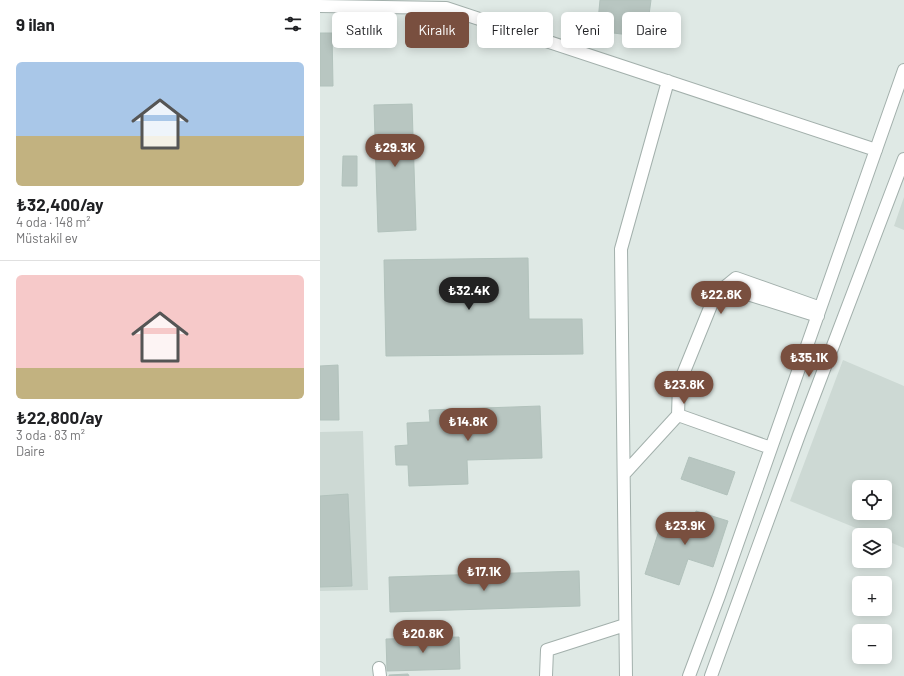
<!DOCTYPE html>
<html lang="tr">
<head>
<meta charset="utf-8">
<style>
  :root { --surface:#fff; --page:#f2f2f2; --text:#202124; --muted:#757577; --line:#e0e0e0; --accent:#794f3f }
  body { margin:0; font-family:Barlow,sans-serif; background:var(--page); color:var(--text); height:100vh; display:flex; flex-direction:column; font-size:15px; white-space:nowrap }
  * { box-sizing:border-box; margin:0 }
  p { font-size:13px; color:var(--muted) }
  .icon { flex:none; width:22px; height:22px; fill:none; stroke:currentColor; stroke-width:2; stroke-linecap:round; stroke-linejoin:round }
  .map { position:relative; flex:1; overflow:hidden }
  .side { display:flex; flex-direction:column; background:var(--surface); width:320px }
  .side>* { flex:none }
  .top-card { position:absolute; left:12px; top:12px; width:380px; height:36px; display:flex; gap:8px }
  .buttons { position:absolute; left:532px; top:480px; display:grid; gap:8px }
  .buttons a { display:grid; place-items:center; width:40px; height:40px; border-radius:6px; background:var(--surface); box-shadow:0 2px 10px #0003; font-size:20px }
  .price { position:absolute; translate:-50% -34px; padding:0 9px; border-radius:14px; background:var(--accent); color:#fff; font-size:13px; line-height:26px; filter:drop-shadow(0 1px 2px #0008) }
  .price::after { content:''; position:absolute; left:50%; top:24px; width:12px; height:9px; margin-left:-6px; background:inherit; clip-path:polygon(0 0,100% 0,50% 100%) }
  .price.on { background:#222; color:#fff }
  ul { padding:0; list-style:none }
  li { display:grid; align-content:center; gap:8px; height:212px; padding:0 16px }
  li+li { border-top:1px solid var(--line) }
  li span { display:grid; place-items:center; height:124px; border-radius:6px; color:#555 }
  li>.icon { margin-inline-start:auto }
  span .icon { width:72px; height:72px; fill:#fffc; stroke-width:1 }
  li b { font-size:17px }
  h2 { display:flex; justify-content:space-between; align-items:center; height:48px; padding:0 16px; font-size:17px }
  .chip { padding:0 14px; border-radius:6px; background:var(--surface); box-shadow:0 2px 10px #0003; font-size:14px; line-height:36px }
  .chip.on { background:var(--accent); color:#fff }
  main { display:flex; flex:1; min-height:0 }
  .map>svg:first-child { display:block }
  .built { fill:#cdd9d4; fill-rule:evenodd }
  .building { fill:#b8c6c1; stroke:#b2c2bc }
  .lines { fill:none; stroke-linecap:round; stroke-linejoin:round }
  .minor-casing { stroke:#a3b0ac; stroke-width:14 }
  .minor { stroke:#fff; stroke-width:12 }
</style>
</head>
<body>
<main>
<section class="side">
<h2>9 ilan<svg class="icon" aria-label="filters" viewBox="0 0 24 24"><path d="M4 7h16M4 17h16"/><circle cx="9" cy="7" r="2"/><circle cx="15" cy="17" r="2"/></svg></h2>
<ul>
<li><span style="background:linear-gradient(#a9c7e8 60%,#c2b280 0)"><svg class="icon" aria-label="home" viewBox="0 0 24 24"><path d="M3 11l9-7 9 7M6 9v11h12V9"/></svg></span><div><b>₺32,400/ay</b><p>4 oda · 148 m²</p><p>Müstakil ev</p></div></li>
<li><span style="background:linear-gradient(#f6c9c9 75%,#c2b280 0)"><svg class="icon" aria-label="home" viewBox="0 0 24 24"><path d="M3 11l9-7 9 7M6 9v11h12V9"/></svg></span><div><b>₺22,800/ay</b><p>3 oda · 83 m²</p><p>Daire</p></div></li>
</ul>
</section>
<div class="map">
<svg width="584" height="676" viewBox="0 0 584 676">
  <rect width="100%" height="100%" fill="#dfe9e5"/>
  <path class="built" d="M584 197V230L574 226Z
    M523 360 584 386V548L565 540V535H553L470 501ZM539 487H565V513H539Z
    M43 431 48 590 0 591V432Z"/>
  <path class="building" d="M280 0H331L326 37 277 31Z
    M0 33H12L13 86H0Z
    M92 104 96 230 58 232 54 105Z
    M23 156H37V186H22Z
    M208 258 209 319H262L263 354 66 356 64 260Z
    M18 365 19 420H0V366Z
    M220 406 222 458 147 460 148 484 89 486 88 465H76L75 446 88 445 87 423 110 422 109 410Z
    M369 457 415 472 407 495 361 479Z
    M28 494 32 586 0 587V496Z
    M376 511 408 521 393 567 368 559 359 585 325 574 344 515 372 524Z
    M259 571 260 606 70 612 69 577Z
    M139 637 140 669 67 671 66 639Z
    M88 674 89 676H69V675Z"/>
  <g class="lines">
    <defs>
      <path id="minor" d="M0 6 126 8 556 150
        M405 287 416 278 495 306 498 316
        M358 415 359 384 396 293 405 287 498 316
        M304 474 358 415 451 448
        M59 668 60 676
        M226 676 227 650 305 625
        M306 676 301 249 348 81
        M369 676 399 596 584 70
        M391 676 479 435 584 159"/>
    </defs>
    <use href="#minor" class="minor-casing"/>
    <use href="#minor" class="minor"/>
  </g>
</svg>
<div class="buttons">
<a><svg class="icon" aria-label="locate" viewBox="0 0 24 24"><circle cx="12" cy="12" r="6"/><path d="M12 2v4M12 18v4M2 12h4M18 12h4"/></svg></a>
<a><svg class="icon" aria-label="layers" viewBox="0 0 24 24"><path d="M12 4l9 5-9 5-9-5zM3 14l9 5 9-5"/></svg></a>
<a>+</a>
<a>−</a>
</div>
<b class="price" style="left:75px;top:168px">₺29.3K</b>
<b class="price on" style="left:149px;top:311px">₺32.4K</b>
<b class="price" style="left:401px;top:315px">₺22.8K</b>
<b class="price" style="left:489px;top:378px">₺35.1K</b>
<b class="price" style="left:364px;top:405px">₺23.8K</b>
<b class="price" style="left:148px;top:442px">₺14.8K</b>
<b class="price" style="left:365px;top:546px">₺23.9K</b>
<b class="price" style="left:164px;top:592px">₺17.1K</b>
<b class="price" style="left:103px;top:654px">₺20.8K</b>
<div class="top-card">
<a class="chip">Satılık</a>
<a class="chip on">Kiralık</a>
<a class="chip">Filtreler</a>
<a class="chip">Yeni</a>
<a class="chip">Daire</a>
</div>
</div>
</main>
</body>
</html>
